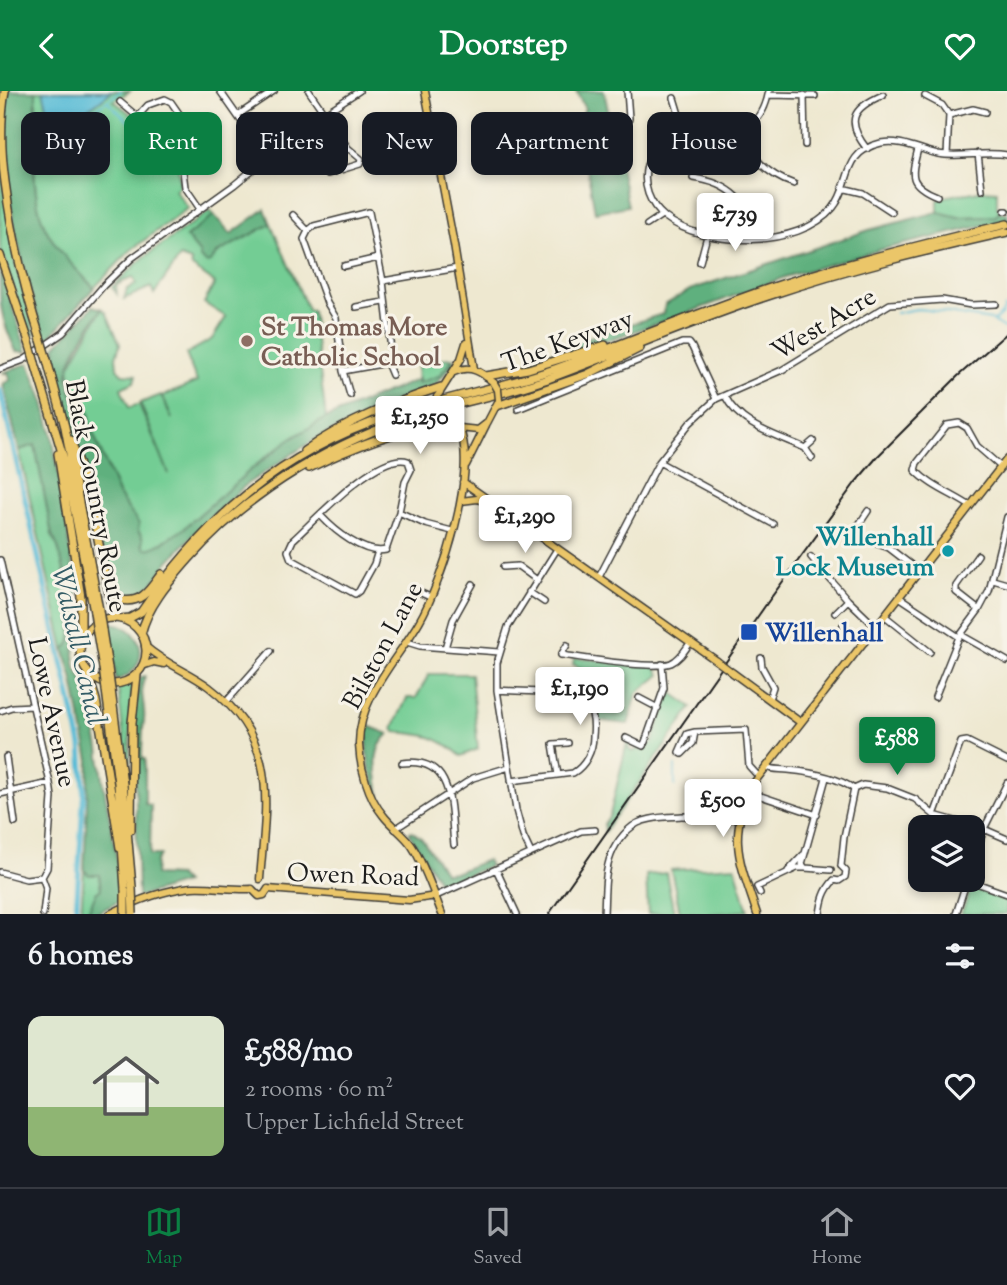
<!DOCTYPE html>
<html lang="en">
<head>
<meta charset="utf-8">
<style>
  :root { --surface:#171b24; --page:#20242c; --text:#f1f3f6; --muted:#9ea1a6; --line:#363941; --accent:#0b8043 }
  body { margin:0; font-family:"Sorts Mill Goudy",serif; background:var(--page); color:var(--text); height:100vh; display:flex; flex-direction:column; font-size:26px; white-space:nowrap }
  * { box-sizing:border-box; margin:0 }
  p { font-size:23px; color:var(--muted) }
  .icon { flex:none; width:38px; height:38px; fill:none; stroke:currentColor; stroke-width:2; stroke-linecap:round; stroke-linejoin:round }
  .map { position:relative; height:823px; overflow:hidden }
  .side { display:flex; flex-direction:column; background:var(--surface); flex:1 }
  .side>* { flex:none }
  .guide { position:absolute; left:21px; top:21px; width:966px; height:63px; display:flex; gap:14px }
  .fabs { position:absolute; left:908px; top:724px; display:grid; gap:14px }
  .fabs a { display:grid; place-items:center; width:77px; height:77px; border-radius:14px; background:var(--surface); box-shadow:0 4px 10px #0003; font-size:35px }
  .price { position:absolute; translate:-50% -60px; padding:0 16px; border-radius:7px; background:#fff; color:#222; font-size:23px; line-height:46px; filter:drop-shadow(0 2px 4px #0008) }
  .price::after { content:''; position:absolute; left:50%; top:42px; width:21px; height:16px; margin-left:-10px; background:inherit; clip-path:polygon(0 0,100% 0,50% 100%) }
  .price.selected { background:var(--accent); color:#fff }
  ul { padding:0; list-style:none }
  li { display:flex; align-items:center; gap:21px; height:175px; padding:0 28px }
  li+li { border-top:2px solid var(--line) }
  li span { display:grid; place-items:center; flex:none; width:196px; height:140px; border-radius:14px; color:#555 }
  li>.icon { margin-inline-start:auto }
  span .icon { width:84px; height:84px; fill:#fffc; stroke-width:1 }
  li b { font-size:30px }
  h2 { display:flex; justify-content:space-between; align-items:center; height:84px; padding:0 28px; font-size:30px }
  .chip { padding:0 24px; border-radius:14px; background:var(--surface); box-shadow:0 4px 10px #0003; font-size:24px; line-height:63px }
  .chip.selected { background:var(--accent); color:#fff }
  header { display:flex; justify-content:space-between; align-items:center; height:91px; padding:0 28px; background:var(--accent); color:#fff; font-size:32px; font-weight:800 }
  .tabs { display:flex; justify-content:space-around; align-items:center; height:98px; border-top:2px solid var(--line); background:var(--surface); font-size:19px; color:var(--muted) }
  .tabs a { display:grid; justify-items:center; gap:4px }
  .tabs .selected { color:var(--accent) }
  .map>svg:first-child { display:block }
  .green { fill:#73cd94; stroke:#487458; stroke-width:2 }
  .forest { fill:#5eb07e; stroke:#3d664d; stroke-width:2 }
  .water { fill:#57bbd6; stroke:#3a6c79; stroke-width:2 }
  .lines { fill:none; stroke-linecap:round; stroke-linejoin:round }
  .stream { stroke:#57bbd6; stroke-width:2 }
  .canal { stroke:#57bbd6; stroke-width:5 }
  .minor-casing { stroke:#3c3b37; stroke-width:8 }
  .major-casing { stroke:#3c3b37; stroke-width:9 }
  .highway-casing { stroke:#3c3b37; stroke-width:10 }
  .minor { stroke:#fff; stroke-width:5 }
  .major { stroke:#ebc669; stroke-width:6 }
  .highway { stroke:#ebc669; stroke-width:7 }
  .rail { stroke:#1c1c1c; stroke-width:2 }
  .major-bridge-casing { stroke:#3c3b37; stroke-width:9; stroke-linecap:butt }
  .highway-bridge-casing { stroke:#3c3b37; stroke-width:10; stroke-linecap:butt }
  .major-bridge { stroke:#ebc669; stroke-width:6 }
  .highway-bridge { stroke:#ebc669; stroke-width:7 }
  .education-dot { fill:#8d6e63; stroke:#f7f3e8; stroke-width:2.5 }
  .culture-dot { fill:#0f9aa8; stroke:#f7f3e8; stroke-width:2.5 }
  .transit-dot { fill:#1a4fb4; stroke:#f7f3e8; stroke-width:2.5 }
  .labels { text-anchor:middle; stroke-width:6; stroke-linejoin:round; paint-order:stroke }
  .street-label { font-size:26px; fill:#1c1c1c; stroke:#f7f3e8 }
  .education-label { font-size:26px; font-weight:bold; fill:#785e54; stroke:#f7f3e8; text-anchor:start }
  .culture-label { font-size:26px; font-weight:bold; fill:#0d838f; stroke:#f7f3e8; text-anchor:end }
  .transit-label { font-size:26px; font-weight:bold; fill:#164399; stroke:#f7f3e8; text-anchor:start }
  .water-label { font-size:28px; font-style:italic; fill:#345c66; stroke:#f7f3e8 }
</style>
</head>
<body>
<header><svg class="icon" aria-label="back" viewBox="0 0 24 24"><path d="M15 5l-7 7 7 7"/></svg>Doorstep<svg class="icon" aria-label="heart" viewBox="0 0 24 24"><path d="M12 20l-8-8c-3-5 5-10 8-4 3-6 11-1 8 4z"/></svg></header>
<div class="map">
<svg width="1007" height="823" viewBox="0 0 1007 823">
  <rect width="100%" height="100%" fill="#f7f3e8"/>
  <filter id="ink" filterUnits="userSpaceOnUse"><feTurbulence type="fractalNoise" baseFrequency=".0143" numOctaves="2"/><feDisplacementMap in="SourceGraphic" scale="14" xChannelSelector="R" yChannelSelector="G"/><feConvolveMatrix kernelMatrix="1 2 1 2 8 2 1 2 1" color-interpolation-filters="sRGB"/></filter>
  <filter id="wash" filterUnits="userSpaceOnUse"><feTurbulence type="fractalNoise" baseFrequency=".00686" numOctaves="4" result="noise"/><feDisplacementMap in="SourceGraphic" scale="28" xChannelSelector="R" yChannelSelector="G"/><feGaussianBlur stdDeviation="1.57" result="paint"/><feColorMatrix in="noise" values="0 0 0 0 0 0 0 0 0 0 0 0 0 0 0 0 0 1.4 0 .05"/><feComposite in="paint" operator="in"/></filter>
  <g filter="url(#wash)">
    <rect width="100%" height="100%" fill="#eee8d0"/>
    <path class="green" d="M36 0H130L114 10 182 62 178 72 180 95 175 99 188 117 131 159 94 197C77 179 54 157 44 134 29 100 36 38 36 0Z
      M0 64 15 171 35 243 30 244 0 156Z
      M982 99 997 100V116L1000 119 996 125 958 126 938 121V109C948 102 968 104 982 99Z
      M210 120 214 124 186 146 200 163 213 168C222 155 256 139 271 133L308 219H312L326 327 289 349 263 368 181 440C167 446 160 458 144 458L142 445 138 440V432L119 405 91 337 89 322 74 309 69 276 102 218 106 221 120 253 116 266 117 277 122 283 136 284 134 291 121 297 122 300 129 317 139 313 169 383 140 312 161 304 172 328 163 305 197 291 186 263 212 248 226 226 204 212 215 192 192 176 191 170 180 166 154 203 151 196 124 208 127 198 136 193 133 186 116 194 117 203 112 196 143 167Z
      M453 267 439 285 417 293 418 270Z
      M35 354 52 444 58 456 74 518 70 554 64 558 19 359Z
      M574 567 655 575 660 584 637 602 628 633 597 629 596 620 589 611 604 597V594L602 590 573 573Z
      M429 583H471L478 658 461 665C439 645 424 643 395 641L393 637 407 607H416Z
      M134 587 131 605 129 697 118 596Z
      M669 600 692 616 605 740 604 733 610 724 627 651 631 653 628 658 633 661 637 658 643 659 653 650Z
      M735 775 748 820 709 823 680 821 671 779Z
      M84 779 89 784H99L101 798 96 802 87 823H81Z
      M666 782 674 822 648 823 646 784Z
      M972 796 1007 810V823H961Z"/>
    <path class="forest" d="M8 0H36C36 40 28 97 44 134 54 157 77 179 94 197L46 250C23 183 6 114 4 43 3 29 7 14 8 0Z
      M576 0H604L628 115 595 121 582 49 570 51 565 31 580 29 585 18Z
      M265 118 271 133 217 162 210 171 206 172 200 167V163L186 146 214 124 231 143Z
      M938 121 958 126 996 125 998 121 1007 122V129L883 158 788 185 671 228 563 264 521 275 574 251 663 223 665 214 690 199 869 139Z
      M0 177 27 261 16 260C0 226 0 216 0 177Z
      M93 215 102 218C91 232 73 260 69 278 65 293 74 315 89 320L91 337 119 405 139 433 138 440 143 448 142 453 145 458C160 457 167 446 181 440L247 382 289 349 326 327 419 288 418 292 439 285 452 269 456 270 436 293 317 347 247 393 203 433 169 470 153 492 135 507H123L112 497 49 259H57L55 256Z
      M29 272 44 311 52 343 77 501 78 531 74 564 76 577 90 602 91 621 99 657 104 696 120 786V810L95 823H87L96 802 101 798 99 784H89L84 779 89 669 72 585 64 558 69 554 71 550 74 518 58 456 52 444 35 354 19 359 3 293 10 289 8 282H2Z
      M108 532C146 532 153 580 116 589Z
      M145 585C138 603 146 612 144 629 142 642 142 655 142 668H145V713L151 714 150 764H160L156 770 155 784 178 785 185 792 138 806 134 623 140 586Z
      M368 635 389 643C369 660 378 682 380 707 369 680 365 664 368 635Z
      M412 740 422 748 445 782 457 781 487 769 490 775 445 793 440 792 409 742Z"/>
    <path class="water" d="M43 0H112C94 15 71 35 48 20Z"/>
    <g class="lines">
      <path class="stream" d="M107 10 127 29 171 60
        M47 44 94 19 121 0
        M896 222 917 218 928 219 991 229 1007 239
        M993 231 1002 223 1005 216
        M675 675V695"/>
      <path class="canal" d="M0 299 81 654 84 696 76 823"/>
    </g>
  </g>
  <g filter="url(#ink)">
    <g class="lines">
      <defs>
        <path id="minor" d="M220 0 267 67
          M309 0 348 57 361 68 360 73 328 83 323 80V74L348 57
          M769 0C756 69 698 20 662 52 656 58 650 65 647 74 642 94 649 113 665 126 704 157 799 158 833 117 852 94 841 61 881 52 900 48 920 59 938 63 960 67 984 60 1007 64
          M769 4 815 5
          M804 4 805 54
          M925 5 942 14 949 24
          M674 7 684 40
          M120 11 145 32
          M238 24 274 0
          M138 25 148 14 165 8 171 11 201 54 184 66 182 72 185 96 200 118
          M739 39C752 66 765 83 794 93
          M625 44 629 27 627 0
          M867 58C845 30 852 17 883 4
          M918 58C911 85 908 93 937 105
          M978 62 982 99
          M947 64 949 24 973 18 985 21
          M693 87C731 92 750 111 757 148
          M842 97 863 102 892 121
          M1005 120H1007
          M369 121 383 190 391 259 387 272 343 280 336 227 327 212 304 148 308 140 314 135Z
          M293 124 308 140
          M647 134 662 124
          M700 171 707 145
          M344 175 378 167
          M383 190 458 177
          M356 216 384 211
          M387 272 392 284
          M0 278 24 269 63 242 104 194 132 167 234 94 308 33 359 0
          M343 280 350 304
          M725 305C740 335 776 344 805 357L813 350
          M518 318 682 252H689L692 256 716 308
          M805 357 812 367
          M659 371 773 433
          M970 415C952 403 930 395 915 379L917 372 947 334 959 332 967 337 977 355 1001 376
          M868 420 858 435 861 447 889 457 919 480
          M399 421 425 433 452 440
          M321 425C335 440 364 464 386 459L399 421 405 391 411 379 408 370C378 360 315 429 293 449L288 460 291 468 355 503 359 500 374 473 378 460
          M978 464 956 495V501L979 519
          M811 466 848 509 876 536
          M0 469 50 692 52 706 47 777 42 786 46 797 43 823
          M503 476 518 475 537 489
          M599 486 659 371 690 332 716 308 782 279 890 213 942 209 971 214 996 213
          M993 489 1007 493
          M529 501 544 511
          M409 505 412 498 430 506
          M899 506 959 546
          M835 522 848 509
          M885 525 930 561
          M843 534 865 551
          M961 544 1007 570
          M407 551 420 555 499 561
          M567 554 561 564C585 567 652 579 671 572 680 568 685 559 690 552
          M445 557 453 529 473 493
          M761 567 762 576 773 596 769 608
          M497 599C518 601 575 598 587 614 594 622 594 636 593 645 593 660 585 675 573 682L511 690
          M935 606 959 546 979 519 989 500 1007 426
          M639 607 658 617
          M227 610 271 560
          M0 620 12 616 33 615
          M695 641 687 643 679 661 682 663 693 652 695 641 746 639 749 675 758 685
          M626 647 643 655 645 651 664 597 662 573
          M6 666 15 732
          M402 672C455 665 450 716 454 754
          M766 676C773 679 780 678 788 679 808 681 838 686 854 698
          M558 684 553 653 568 652
          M826 687 802 773 805 777 831 779
          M854 698 863 694 887 697 915 708 934 724 984 738 1007 748
          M749 701 817 724
          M0 703 50 692
          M934 724 961 651 967 650 1007 670
          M395 738 473 687 509 676
          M531 762 523 745 516 719 497 599V572L508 536 557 458
          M973 772 984 738 1007 692
          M841 775 844 746 854 698
          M496 778 517 823
          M788 780 803 764
          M0 781 26 788 42 786
          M968 789 1007 803
          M760 802 757 796 797 777H805
          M436 805 581 740 595 739
          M604 823C605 804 604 782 611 764 616 751 629 734 643 730 670 721 712 727 740 728
          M820 823C822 809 824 800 834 789L839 790 845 786 846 780 841 775
          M956 823 967 789"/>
        <path id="major" d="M425 0 454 154 474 278
          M454 281C470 273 482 281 494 292
          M437 306 461 268 466 252
          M439 322 459 337 478 339 487 332 498 311
          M466 374 486 334
          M463 391 717 570
          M461 410 477 408 486 410
          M145 555C165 573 189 581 209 596 280 650 266 710 260 788
          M142 575 154 571 164 573
          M733 582 800 631
          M252 798 259 805 264 804 268 798
          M268 798 409 809 436 805
          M110 823C135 810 163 799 192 796 212 795 232 799 252 798
          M442 823C433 800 425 775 412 755 404 743 391 735 383 724 368 706 360 676 359 654 358 607 397 569 419 531 442 492 479 378 459 337
          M757 823C740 771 726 746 753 693L1007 368"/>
        <path id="highway" d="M5 0C0 30 1 61 5 91 12 146 24 197 41 249
          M0 164 29 251
          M47 269 65 336 99 519
          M35 272 66 375 94 521
          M486 285 528 278 605 254
          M497 315 588 283 640 257
          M71 349 91 413 112 518 116 527
          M304 360C346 330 393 312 441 296
          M58 363 81 506V553
          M309 377C354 355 398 339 447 329
          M110 497 121 509C142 513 150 498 161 483
          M80 560a33 33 0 1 1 66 0a33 33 0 1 1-66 0Z
          M120 528 130 527 141 521C205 428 281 361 390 325 447 305 507 296 563 275 631 249 698 222 767 198 845 172 926 152 1007 133
          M102 539 108 577
          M97 542 103 577
          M141 543C148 514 170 490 189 468 251 398 336 349 425 322 468 309 511 302 553 286 626 259 697 228 771 204 848 178 928 159 1007 141
          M88 583 96 609 120 757
          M106 599 118 692 125 799
          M111 599 123 693 132 796
          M131 739 132 632 137 584"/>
      </defs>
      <use href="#minor" class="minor-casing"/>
      <use href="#major" class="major-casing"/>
      <use href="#highway" class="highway-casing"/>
      <use href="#minor" class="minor"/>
      <use href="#major" class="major"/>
      <use href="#highway" class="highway"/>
      <path class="rail" d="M549 823 770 508 855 392 878 365 958 285 1007 242"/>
      <defs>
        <path id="major-bridge" d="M494 292 498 299 499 309
          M437 306 439 322
          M717 570 733 582"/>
        <path id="highway-bridge" d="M41 249 47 269
          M29 251 35 272
          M99 519 102 539
          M94 521 97 542
          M103 577 106 599
          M108 577 111 599
          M132 796 133 823
          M125 799V823"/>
      </defs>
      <use href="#major-bridge" class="major-bridge-casing"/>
      <use href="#highway-bridge" class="highway-bridge-casing"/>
      <use href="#major-bridge" class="major-bridge"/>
      <use href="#highway-bridge" class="highway-bridge"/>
    </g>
  </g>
  <circle class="education-dot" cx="247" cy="250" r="7"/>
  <circle class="culture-dot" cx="948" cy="460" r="7"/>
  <rect class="transit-dot" x="740" y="532" width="18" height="18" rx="3.5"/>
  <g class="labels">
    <g class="street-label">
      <text transform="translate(823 232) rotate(-31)" y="9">West Acre</text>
      <text transform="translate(567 249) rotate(-20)" y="9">The Keyway</text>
      <text transform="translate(97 405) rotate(79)" y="9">Black Country Route</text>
      <text transform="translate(382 554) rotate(-62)" y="9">Bilston Lane</text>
      <text transform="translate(53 621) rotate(78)" y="9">Lowe Avenue</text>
      <text transform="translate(353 783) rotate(2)" y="9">Owen Road</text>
    </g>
    <g class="education-label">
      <text x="261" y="244">St Thomas More<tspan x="261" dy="30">Catholic School</tspan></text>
    </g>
    <g class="culture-label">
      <text x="934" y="454">Willenhall<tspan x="934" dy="30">Lock Museum</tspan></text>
    </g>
    <g class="transit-label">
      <text x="765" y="550">Willenhall</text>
    </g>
    <g class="water-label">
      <text transform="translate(80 554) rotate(77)" y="10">Walsall Canal</text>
    </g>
  </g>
</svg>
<div class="fabs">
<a><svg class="icon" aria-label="layers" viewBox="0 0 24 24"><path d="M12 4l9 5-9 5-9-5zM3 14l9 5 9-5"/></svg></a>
</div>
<b class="price" style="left:735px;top:162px">£739</b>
<b class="price" style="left:420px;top:365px">£1,250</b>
<b class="price" style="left:525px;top:464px">£1,290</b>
<b class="price" style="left:580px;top:636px">£1,190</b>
<b class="price selected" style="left:897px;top:686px">£588</b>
<b class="price" style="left:723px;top:748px">£500</b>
<div class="guide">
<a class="chip">Buy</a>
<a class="chip selected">Rent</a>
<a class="chip">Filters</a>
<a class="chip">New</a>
<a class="chip">Apartment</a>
<a class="chip">House</a>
</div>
</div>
<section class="side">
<h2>6 homes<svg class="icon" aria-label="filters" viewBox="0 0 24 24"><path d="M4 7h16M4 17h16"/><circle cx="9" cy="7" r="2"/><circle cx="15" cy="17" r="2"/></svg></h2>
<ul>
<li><span style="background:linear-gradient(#dfe7d0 65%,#8fb573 0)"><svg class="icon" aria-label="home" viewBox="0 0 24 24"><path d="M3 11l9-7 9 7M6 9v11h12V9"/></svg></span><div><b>£588/mo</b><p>2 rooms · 60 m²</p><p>Upper Lichfield Street</p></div><svg class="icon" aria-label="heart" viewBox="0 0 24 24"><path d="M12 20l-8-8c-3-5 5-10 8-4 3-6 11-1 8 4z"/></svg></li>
</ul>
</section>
<nav class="tabs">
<a class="selected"><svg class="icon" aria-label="map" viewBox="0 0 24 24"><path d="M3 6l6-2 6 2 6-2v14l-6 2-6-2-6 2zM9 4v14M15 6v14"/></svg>Map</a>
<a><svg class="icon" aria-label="saved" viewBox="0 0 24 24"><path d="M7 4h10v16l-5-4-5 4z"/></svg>Saved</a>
<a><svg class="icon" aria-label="home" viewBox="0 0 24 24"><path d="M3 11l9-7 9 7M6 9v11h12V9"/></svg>Home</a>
</nav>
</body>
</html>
